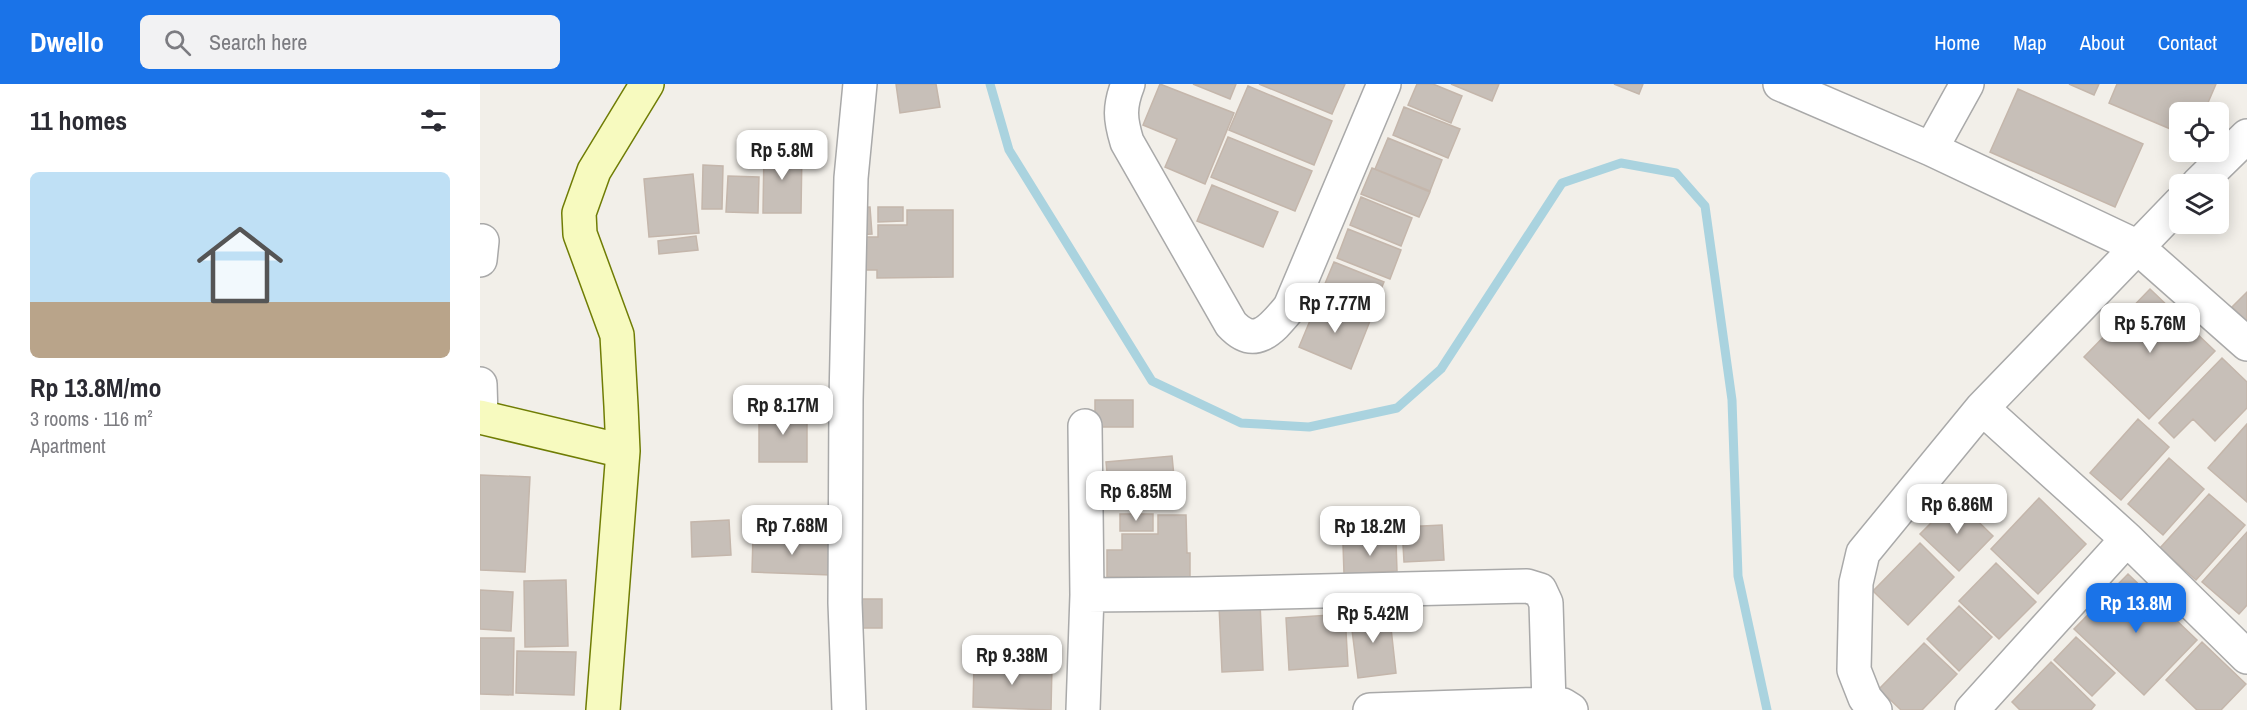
<!DOCTYPE html>
<html lang="en">
<head>
<meta charset="utf-8">
<style>
  :root { --surface:#fff; --page:#f2f2f3; --text:#2b2b33; --muted:#7c7c81; --accent:#1a73e8 }
  body { margin:0; font-family:"Archivo Narrow",sans-serif; background:var(--page); color:var(--text); height:100vh; display:flex; flex-direction:column; font-size:22px; white-space:nowrap }
  * { box-sizing:border-box; margin:0 }
  p { font-size:20px; color:var(--muted) }
  .icon { flex:none; width:33px; height:33px; fill:none; stroke:currentColor; stroke-width:2; stroke-linecap:round; stroke-linejoin:round }
  .map { position:relative; flex:1; overflow:hidden }
  .details { display:flex; flex-direction:column; background:var(--surface); width:480px }
  .details>* { flex:none }
  .fabs { position:absolute; left:1689px; top:18px; display:grid; gap:12px }
  .fabs a { display:grid; place-items:center; width:60px; height:60px; border-radius:9px; background:var(--surface); box-shadow:0 3px 15px #0003; font-size:30px }
  .price { position:absolute; translate:-50% -51px; padding:0 14px; border-radius:12px; background:#fff; color:#222; font-size:20px; line-height:39px; filter:drop-shadow(0 2px 3px #0008) }
  .price::after { content:''; position:absolute; left:50%; top:36px; width:18px; height:14px; margin-left:-9px; background:inherit; clip-path:polygon(0 0,100% 0,50% 100%) }
  .price.selected { background:var(--accent); color:#fff }
  ul { padding:0; list-style:none }
  li { display:grid; align-content:center; gap:12px; height:318px; padding:0 30px }
  li span { display:grid; place-items:center; height:186px; border-radius:9px; color:#555 }
  li>.icon { margin-inline-start:auto }
  span .icon { width:108px; height:108px; fill:#fffc; stroke-width:1 }
  li b { font-size:26px }
  h2 { display:flex; justify-content:space-between; align-items:center; height:72px; padding:0 30px; font-size:26px }
  header { display:flex; align-items:center; gap:36px; box-sizing:border-box; height:84px; padding:0 30px; background:var(--accent); color:#fff }
  header strong { font-size:28px }
  nav { display:flex; gap:33px; margin-inline-start:auto; font-size:21px }
  .search { width:420px; height:54px; background:var(--page); display:flex; align-items:center; gap:15px; box-sizing:border-box; padding:0 21px; border-radius:9px; color:var(--muted); font-size:22px }
  main { display:flex; flex:1; min-height:0 }
  .map>svg:first-child { display:block }
  .lines { fill:none; stroke-linecap:round; stroke-linejoin:round }
  .stream { stroke:#aad3df; stroke-width:9 }
  .building { fill:#c7bfb8; stroke:#c4b6ab; stroke-width:1.5 }
  .street-casing { stroke:#a9a9a9; stroke-width:36 }
  .secondary-casing { stroke:#707d05; stroke-width:36 }
  .street { stroke:#fff; stroke-width:33 }
  .secondary { stroke:#f7fabf; stroke-width:33 }
</style>
</head>
<body>
<header>
<strong>Dwello</strong>
<div class="search"><svg class="icon" aria-label="search" viewBox="0 0 24 24"><circle cx="10" cy="10" r="6"/><path d="M15 15l6 6"/></svg>Search here</div>
<nav><a>Home</a><a>Map</a><a>About</a><a>Contact</a></nav>
</header>
<main>
<section class="details">
<h2>11 homes<svg class="icon" aria-label="filters" viewBox="0 0 24 24"><path d="M4 7h16M4 17h16"/><circle cx="9" cy="7" r="2"/><circle cx="15" cy="17" r="2"/></svg></h2>
<ul>
<li><span style="background:linear-gradient(#bfe0f5 70%,#b9a48a 0)"><svg class="icon" aria-label="home" viewBox="0 0 24 24"><path d="M3 11l9-7 9 7M6 9v11h12V9"/></svg></span><div><b>Rp 13.8M/mo</b><p>3 rooms · 116 m²</p><p>Apartment</p></div></li>
</ul>
</section>
<div class="map">
<svg width="1767" height="626" viewBox="0 0 1767 626">
  <rect width="100%" height="100%" fill="#f2efe9"/>
  <g class="lines">
    <path class="stream" d="M510 0 529 66 672 297 761 339 829 343 917 324 961 285 1082 99 1141 79 1196 89 1225 122 1252 316 1258 492 1287 626"/>
  </g>
  <path class="building" d="M416 0H456L460 23 420 29Z
    M680 0 754 29 725 100 685 83 697 55 663 41Z
    M713 0H756L750 15Z
    M779 0H865L852 30Z
    M937 0H953L982 12 971 39 928 21Z
    M971 0H1019L1012 17Z
    M1134 0H1163L1159 10Z
    M1589 0H1619L1614 11Z
    M1637 0H1736L1724 28H1700V49L1629 19Z
    M768 2 852 37 834 81 749 46Z
    M1538 5 1663 60 1635 123 1510 68Z
    M924 23 980 45 968 74 913 51Z
    M748 53 832 87 815 127 731 93Z
    M908 54 962 76 950 107 895 85Z
    M284 65H322L321 129H283Z
    M223 81 243 82 242 125H222Z
    M892 84 950 108 939 133 881 110Z
    M213 90 219 149 169 153 164 95Z
    M248 92 279 93 278 129 246 128Z
    M732 101 798 128 783 163 717 137Z
    M881 113 932 134 921 162 870 141Z
    M390 123 392 150 374 151 373 124Z
    M398 123H423V137L398 138Z
    M427 126H473V193L397 194V186H384V153H398V141H427Z
    M868 145 921 166 910 195 857 174Z
    M216 152 218 166 179 170 178 157Z
    M854 178 904 198 889 234 839 214Z
    M1670 205 1735 267 1669 335 1604 273Z
    M1767 208V237L1752 223Z
    M839 215 890 237 871 285 819 263Z
    M1742 274 1767 298V324L1735 357 1713 335 1694 354 1679 339Z
    M615 316H653V343H615Z
    M279 326 327 327V378H279Z
    M1658 335 1689 363 1641 416 1610 389Z
    M1767 340V418L1728 384Z
    M692 372 696 413 630 418 626 378Z
    M1689 374 1724 405 1683 451 1648 420Z
    M0 391 50 393 45 488 0 486Z
    M1729 410 1765 441 1716 496 1680 464Z
    M1559 414 1606 460 1558 510 1511 465Z
    M1475 415 1513 452 1479 487 1440 450Z
    M640 430H673V447H640Z
    M678 431H706L707 469H710V493H627V466H642V450H678Z
    M249 436 251 471 212 473 211 438Z
    M962 441 964 476 924 478 922 443Z
    M1767 448V521L1759 530 1722 498Z
    M273 452 352 455 351 491 272 488Z
    M916 457 917 487 864 490 863 460Z
    M1440 459 1474 493 1428 541 1393 507Z
    M1516 479 1556 518 1519 555 1479 517Z
    M1648 490 1717 556 1664 611 1594 545Z
    M86 496 88 562 45 563 44 497Z
    M0 506 33 508 31 547 0 545Z
    M380 515H402V544H380Z
    M780 519 783 586 742 588 739 521Z
    M1479 522 1512 553 1479 587 1447 555Z
    M909 526 916 589 878 594 870 530Z
    M865 530 868 582 809 586 806 534Z
    M1596 553 1635 589 1612 612 1574 576Z
    M0 554H34L33 611 0 610Z
    M1722 558 1766 600 1741 626H1717L1686 596Z
    M1444 559 1477 590 1442 626H1421L1399 605Z
    M37 567 96 568 94 611 36 609Z
    M1571 578 1615 621 1611 626H1540L1532 618Z
    M494 579 572 582 571 626 493 623Z"/>
  <g class="lines">
    <defs>
      <path id="street" d="M648 0C639 23 640 35 647 58L751 240C776 267 793 243 810 223L904 0
        M1300 0 1451 65 1656 162 1767 260
        M1451 65 1487 0
        M1718 100 1767 52
        M0 176 2 157
        M0 300 1 333
        M1502 324 1647 455 1767 573
        M607 511 716 510 1047 502 1060 506 1066 519 1069 620
        M369 626 365 519 366 316 371 94 380 0
        M603 626 607 511 605 342
        M890 626 1069 620 1083 621 1091 626
        M1395 626 1385 614 1374 586 1376 499 1383 469 1502 324 1700 119
        M1492 626 1647 455"/>
      <path id="secondary" d="M0 333 143 367
        M123 626 143 367 141 322 137 251 100 150 99 129 114 87 167 0"/>
    </defs>
    <use href="#street" class="street-casing"/>
    <use href="#secondary" class="secondary-casing"/>
    <use href="#street" class="street"/>
    <use href="#secondary" class="secondary"/>
  </g>
</svg>
<div class="fabs">
<a><svg class="icon" aria-label="locate" viewBox="0 0 24 24"><circle cx="12" cy="12" r="6"/><path d="M12 2v4M12 18v4M2 12h4M18 12h4"/></svg></a>
<a><svg class="icon" aria-label="layers" viewBox="0 0 24 24"><path d="M12 4l9 5-9 5-9-5zM3 14l9 5 9-5"/></svg></a>
</div>
<b class="price" style="left:302px;top:97px">Rp 5.8M</b>
<b class="price" style="left:855px;top:250px">Rp 7.77M</b>
<b class="price" style="left:1670px;top:270px">Rp 5.76M</b>
<b class="price" style="left:303px;top:352px">Rp 8.17M</b>
<b class="price" style="left:656px;top:438px">Rp 6.85M</b>
<b class="price" style="left:1477px;top:451px">Rp 6.86M</b>
<b class="price" style="left:312px;top:472px">Rp 7.68M</b>
<b class="price" style="left:890px;top:473px">Rp 18.2M</b>
<b class="price selected" style="left:1656px;top:550px">Rp 13.8M</b>
<b class="price" style="left:893px;top:560px">Rp 5.42M</b>
<b class="price" style="left:532px;top:602px">Rp 9.38M</b>
</div>
</main>
</body>
</html>
